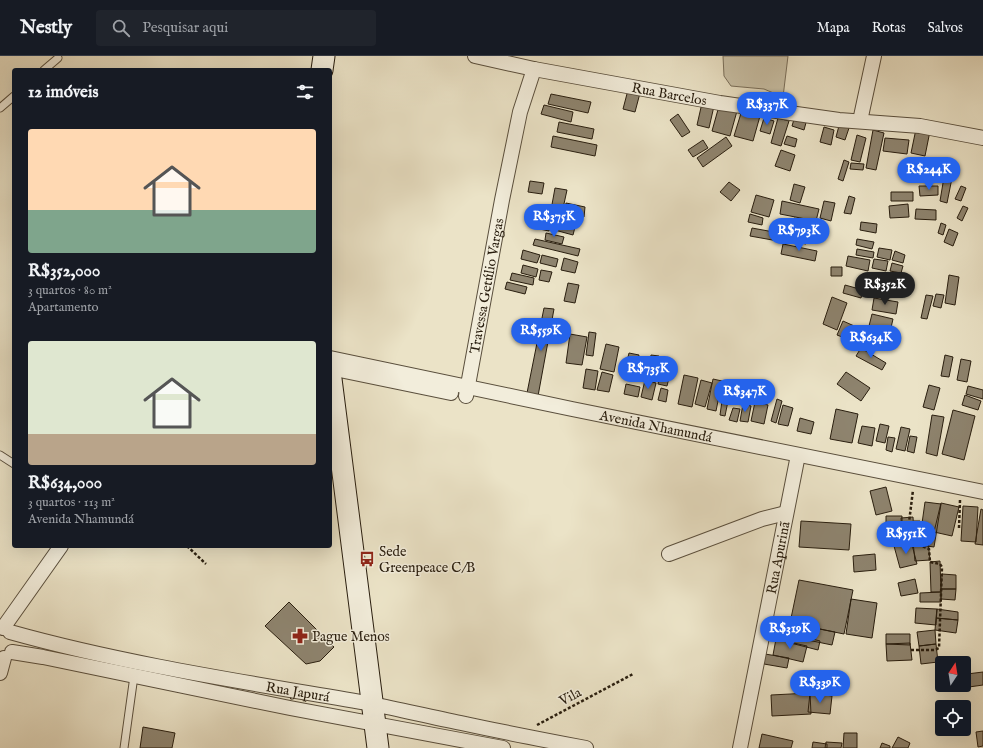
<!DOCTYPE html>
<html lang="pt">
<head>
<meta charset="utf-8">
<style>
  :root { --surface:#171b24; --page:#20242c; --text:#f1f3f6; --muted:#9ea1a6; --line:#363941; --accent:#2563eb }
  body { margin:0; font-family:"IM FELL English",serif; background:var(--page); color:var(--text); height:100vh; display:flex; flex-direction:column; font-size:15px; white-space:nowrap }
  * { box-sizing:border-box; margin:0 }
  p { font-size:13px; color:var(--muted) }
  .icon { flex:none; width:22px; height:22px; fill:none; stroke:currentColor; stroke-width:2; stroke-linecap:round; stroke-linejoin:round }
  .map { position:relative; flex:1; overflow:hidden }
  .details { position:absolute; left:12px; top:12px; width:320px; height:480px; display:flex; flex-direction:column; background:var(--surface); border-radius:4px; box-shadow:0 4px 16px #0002 }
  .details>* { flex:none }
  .needle { width:26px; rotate:12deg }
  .tools { position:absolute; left:935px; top:600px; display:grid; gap:8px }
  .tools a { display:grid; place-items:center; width:36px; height:36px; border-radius:4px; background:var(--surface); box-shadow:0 4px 16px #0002; font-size:20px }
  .price { position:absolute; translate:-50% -34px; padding:0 9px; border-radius:14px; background:var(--accent); color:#fff; font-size:13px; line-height:26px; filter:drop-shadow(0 1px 2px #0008) }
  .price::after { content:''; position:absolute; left:50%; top:24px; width:12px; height:9px; margin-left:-6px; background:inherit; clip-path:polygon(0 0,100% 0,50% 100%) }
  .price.on { background:#222; color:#fff }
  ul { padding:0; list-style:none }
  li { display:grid; align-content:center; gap:8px; height:212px; padding:0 16px }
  li span { display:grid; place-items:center; height:124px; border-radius:4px; color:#555 }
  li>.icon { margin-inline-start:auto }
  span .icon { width:72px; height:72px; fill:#fffc; stroke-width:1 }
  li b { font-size:17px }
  h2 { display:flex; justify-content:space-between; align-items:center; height:48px; padding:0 16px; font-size:17px }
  header { display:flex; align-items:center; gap:24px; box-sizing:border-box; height:56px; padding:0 20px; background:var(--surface); border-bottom:1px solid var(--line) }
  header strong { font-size:19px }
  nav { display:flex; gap:22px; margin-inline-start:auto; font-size:14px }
  .search { width:280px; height:36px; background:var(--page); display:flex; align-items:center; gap:10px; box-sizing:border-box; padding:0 14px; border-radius:4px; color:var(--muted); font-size:15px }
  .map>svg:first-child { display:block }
  .green { fill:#cac2a8; stroke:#7a705c }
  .building { fill:#8e846f; stroke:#291e0f }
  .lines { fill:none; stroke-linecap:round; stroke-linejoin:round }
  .service-casing { stroke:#5a4f3d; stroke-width:9 }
  .minor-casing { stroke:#5a4f3d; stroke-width:16 }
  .secondary-casing { stroke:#291e0f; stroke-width:23 }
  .path { stroke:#291e0f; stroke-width:2.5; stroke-dasharray:3 2; stroke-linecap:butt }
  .service { stroke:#f2eddb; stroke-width:7 }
  .minor { stroke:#f2eddb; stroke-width:14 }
  .secondary { stroke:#f2eddb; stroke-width:21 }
  .labels { text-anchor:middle; stroke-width:3; stroke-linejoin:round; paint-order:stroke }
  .street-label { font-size:14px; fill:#291e0f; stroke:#f2eddb }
  .poi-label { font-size:14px; fill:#291e0f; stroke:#f2eddb; text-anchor:start }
</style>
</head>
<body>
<header>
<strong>Nestly</strong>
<div class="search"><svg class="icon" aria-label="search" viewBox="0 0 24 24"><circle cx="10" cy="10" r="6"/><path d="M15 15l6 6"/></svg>Pesquisar aqui</div>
<nav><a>Mapa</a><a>Rotas</a><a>Salvos</a></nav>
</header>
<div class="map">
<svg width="983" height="692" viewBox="0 0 983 692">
  <rect width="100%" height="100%" fill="#ebe3c7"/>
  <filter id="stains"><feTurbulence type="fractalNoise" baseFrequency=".005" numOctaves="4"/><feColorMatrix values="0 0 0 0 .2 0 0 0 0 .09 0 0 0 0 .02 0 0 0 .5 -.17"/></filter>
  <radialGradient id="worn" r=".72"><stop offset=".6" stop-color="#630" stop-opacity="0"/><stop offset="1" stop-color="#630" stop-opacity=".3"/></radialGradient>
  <path class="green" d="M723 0H788L783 41 764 33 731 30 724 20Z"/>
  <path class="building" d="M628 34 640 37 635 56 623 53Z
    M551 38 591 46 588 57 548 48Z
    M702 47 714 50 709 72 697 69Z
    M544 49 573 56 571 66 541 58Z
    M719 50 737 55 730 80 712 75Z
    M742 54 760 60 753 85 734 80Z
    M678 58 690 76 682 81 670 64Z
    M795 60 807 63 804 74 792 70Z
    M764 62 774 65 770 78 760 75Z
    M778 62 789 65 781 90 771 87Z
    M559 66 594 73 592 83 557 76Z
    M840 66 850 69 845 84 836 81Z
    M824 71 834 74 831 89 820 86Z
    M916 73 930 75 925 100 911 97Z
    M873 74 884 77 876 114 866 112Z
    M857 79 866 82 860 106 851 104Z
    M553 80 597 89 595 100 551 91Z
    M787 80 797 83 795 91 784 88Z
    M726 81 732 90 703 111 697 102Z
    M885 82 909 84 907 98 883 95Z
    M703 84 708 92 693 101 688 94Z
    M781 94 795 99 790 115 775 110Z
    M844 104 849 106 843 125 838 123Z
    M851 107 864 108 863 114 850 113Z
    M944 121 952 122 947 147 940 145Z
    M530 125 544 127 542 138 528 136Z
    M729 126 740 134 731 145 720 136Z
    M794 128 805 131 800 147 790 144Z
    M919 130H938V139L920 140Z
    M961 130 966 132 961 145 955 143Z
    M555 132 567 134 562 157 551 154Z
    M891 136H913V145H891Z
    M756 139 774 144 769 161 751 156Z
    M849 140 855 142 851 158 844 157Z
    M782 145 819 153 816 165 780 158Z
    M824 145 835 147 831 165 820 162Z
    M566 147 585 151 584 161 564 157Z
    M908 148 909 161 890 162 889 150Z
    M963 150 968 152 962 165 957 162Z
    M916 153 936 154V164L915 163Z
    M750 158 763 162 762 169 748 166Z
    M532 160 551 164 549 175 530 171Z
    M794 162 825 169 823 177 793 170Z
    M553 164 575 171 573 179 551 173Z
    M861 166 877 168 876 177 860 174Z
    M941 167 946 169 943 179 938 177Z
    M752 172 779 177 778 185 750 180Z
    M949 173 958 177 953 190 944 186Z
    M792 175 808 178 806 188 790 185Z
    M546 177 564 181 562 188 545 184Z
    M535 183 580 193 578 200 533 189Z
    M857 183 874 186 872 193 856 189Z
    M783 188 817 195 815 205 781 198Z
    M879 192 892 194 890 204 877 201Z
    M857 193 874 196 873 202 856 199Z
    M523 194 540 199 537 207 521 203Z
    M895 195 905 199 903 207 892 204Z
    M542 199 558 203 556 211 540 207Z
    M848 200 870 204 868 215 846 210Z
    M564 202 578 206 575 217 561 214Z
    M874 203 888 205 886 215 872 212Z
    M892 207 903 210 901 217 890 215Z
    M523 209 538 213 536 221 521 217Z
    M831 211H842V220H831Z
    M541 214 552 216 549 226 539 224Z
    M512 217 534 222 533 229 510 224Z
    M949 219 959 221 955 249 945 247Z
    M507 226 527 231 525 238 505 233Z
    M568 227 579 229 575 247 564 245Z
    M845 229 863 234 861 242 843 237Z
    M936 238 944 239 941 252 933 250Z
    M926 239 933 240 927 263 921 262Z
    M832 241 847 247 837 274 823 268Z
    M874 242 898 246 896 258 872 254Z
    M544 252 554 253 538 340 527 337Z
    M872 258 893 263 890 276 869 270Z
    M843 265 861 273 855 286 837 279Z
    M589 276 596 277 593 300 586 299Z
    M570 278 587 281 582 309 566 307Z
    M606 288 619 291 614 316 600 313Z
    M861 292 886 307 882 314 856 300Z
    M629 297 639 299 633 324 623 322Z
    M651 299 659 300 656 322 648 321Z
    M945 299 953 301 949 321 941 320Z
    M664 303 673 305 667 330 658 328Z
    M961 303 971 305 967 326 957 324Z
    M586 313 598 315 595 334 583 332Z
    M602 316 613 319 609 336 597 334Z
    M846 316 870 332 861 345 837 328Z
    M684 319 698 322 692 351 678 348Z
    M713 323 722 325 716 355 707 353Z
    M645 324 656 327 652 344 641 341Z
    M701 324 712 327 705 351 695 348Z
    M626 328 640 331 638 341 624 338Z
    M929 329 940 332 934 354 923 351Z
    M968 330 983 334V343L966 338Z
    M661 332 668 334 666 346 658 344Z
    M723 338 729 340 725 360 720 359Z
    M965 339 981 345 978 354 962 349Z
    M777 343 782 345 776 367 771 365Z
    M755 346 768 349 764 368 751 365Z
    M743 348 751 350 748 366 740 365Z
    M783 349 793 352 788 370 778 368Z
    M733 352 740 353 737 366 729 364Z
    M836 353 858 358 852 387 830 383Z
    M953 354 975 360 964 404 942 398Z
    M932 359 944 361 937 400 926 397Z
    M800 362 814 366 811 378 797 375Z
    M880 368 889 370 885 387 876 385Z
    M862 370 875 372 872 390 858 387Z
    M901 371 910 373 905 395 896 393Z
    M910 380 917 381 914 397 907 395Z
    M888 381 895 382 892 396 886 394Z
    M886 431 892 455 876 459 870 435Z
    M925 446 941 448 934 491 919 489Z
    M941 447 959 451 952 480 934 476Z
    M963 450 978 451 976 486 961 485Z
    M981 453 983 454V489L975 488Z
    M886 460H902V476L886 475Z
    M913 461 914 477H902L901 462Z
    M801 465 851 468 849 494 799 491Z
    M914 465H920L919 487 913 486Z
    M911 485 917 508 900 512 894 490Z
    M928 485 930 504 915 505 913 486Z
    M875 498 876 514 854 516 853 500Z
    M940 505 941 536H931L930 506Z
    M942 518 956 519V533H941Z
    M915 523 918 537 901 540 898 527Z
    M799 524 853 534 844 578 790 567Z
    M941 533H956L955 544 941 543Z
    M941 536V546H920V537Z
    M851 543 877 547 872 582 846 578Z
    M289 546 334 591 320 605 306 608 265 570Z
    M916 552 937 553 936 569 915 567Z
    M937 553 958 556V564L936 562Z
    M936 562 958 564 956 577 935 574Z
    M790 567 835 576 832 589 788 580Z
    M774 573 820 585 818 594 771 582Z
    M935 574 936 588 919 590 917 576Z
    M886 578H910V589L886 588Z
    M776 583 807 590 803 606 773 599Z
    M910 587 912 604 887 605 886 588Z
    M936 588 938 606 921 608 919 590Z
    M765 598 789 602 787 612 764 608Z
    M983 616V629L969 631 967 618Z
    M810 637 832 640 830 658 808 656Z
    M810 637 811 658 772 660 771 639Z
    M143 671 175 677 172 692H140Z
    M983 675V690L978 691 976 676Z
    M844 677H857V692H843Z
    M762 678 793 685 791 692H759Z
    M898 681 910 687 908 692H892Z
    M813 686 827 688V692H812Z
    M826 686 842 687 841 692H825Z
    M882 687 890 690V692H880Z"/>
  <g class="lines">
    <defs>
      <path id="service" d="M44 14 58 2
        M0 52 14 40
        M0 399 14 408
        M124 692 134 620"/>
      <g id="minor">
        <path id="s1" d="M475 0 534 13 720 47 839 64 920 70 983 82"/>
        <path d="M860 65 874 0"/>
        <path id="s2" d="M330 302 572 353 983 436"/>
        <path d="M330 312 451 337"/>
        <path id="s3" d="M466 340 502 144 520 56 534 13"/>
        <path d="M669 498 762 463 786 457"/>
        <path d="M3 572 61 490"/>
        <path id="s4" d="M10 576C128 609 251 627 372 648 402 654 431 661 461 667 502 676 544 684 586 692"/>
        <path d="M12 596 43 601 290 652 503 692"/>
        <path d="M0 617 4 602"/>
        <path id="s5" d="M740 692 798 399"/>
      </g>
      <path id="secondary" d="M322 14 324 0
        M330 315 378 692"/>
    </defs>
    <use href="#service" class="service-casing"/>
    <use href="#minor" class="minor-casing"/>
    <use href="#secondary" class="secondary-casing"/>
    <path class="path" d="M959 472 960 444
      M187 490 206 508
      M911 594H935L939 592 942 511 940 508 930 506 929 493 907 483 913 434
      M537 669 633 618"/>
    <use href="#service" class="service"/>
    <use href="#minor" class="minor"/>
    <use href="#secondary" class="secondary"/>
  </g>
  <defs>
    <symbol id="bus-bare" viewBox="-9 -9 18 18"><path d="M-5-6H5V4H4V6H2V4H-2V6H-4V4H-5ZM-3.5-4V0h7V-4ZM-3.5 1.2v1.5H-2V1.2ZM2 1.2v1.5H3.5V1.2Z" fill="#8f2418" stroke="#f2eddb" stroke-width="2.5" paint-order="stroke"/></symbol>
    <symbol id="pharmacy-bare" viewBox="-9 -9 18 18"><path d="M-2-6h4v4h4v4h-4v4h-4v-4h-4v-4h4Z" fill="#8f2418" stroke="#f2eddb" stroke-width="2.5" paint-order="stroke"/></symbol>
  </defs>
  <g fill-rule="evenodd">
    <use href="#bus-bare" x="356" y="492" width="22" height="22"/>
    <use href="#pharmacy-bare" x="289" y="569" width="22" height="22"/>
  </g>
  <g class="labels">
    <g class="street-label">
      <text dy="5" stroke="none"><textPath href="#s1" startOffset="198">Rua Barcelos</textPath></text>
      <text dy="5" stroke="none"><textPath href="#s3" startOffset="112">Travessa Getúlio Vargas</textPath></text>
      <text dy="5" stroke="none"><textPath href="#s2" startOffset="333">Avenida Nhamundá</textPath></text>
      <text dy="5" stroke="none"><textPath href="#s5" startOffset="194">Rua Apurinã</textPath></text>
      <text dy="5" stroke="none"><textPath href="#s4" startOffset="294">Rua Japurá</textPath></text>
      <text transform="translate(570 640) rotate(-28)" y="5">Vila</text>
    </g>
    <g class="poi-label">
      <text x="379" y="500">Sede<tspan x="379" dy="16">Greenpeace C/B</tspan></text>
      <text x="312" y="585">Pague Menos</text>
    </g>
  </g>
  <rect width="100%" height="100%" filter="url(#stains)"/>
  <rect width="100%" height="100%" fill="url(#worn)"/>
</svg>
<div class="tools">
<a><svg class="needle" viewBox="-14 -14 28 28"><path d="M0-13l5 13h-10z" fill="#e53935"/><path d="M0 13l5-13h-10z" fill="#9ea1a6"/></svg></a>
<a><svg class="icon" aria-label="locate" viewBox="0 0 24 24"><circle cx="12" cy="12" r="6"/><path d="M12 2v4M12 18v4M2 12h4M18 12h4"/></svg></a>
</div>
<b class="price" style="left:767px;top:70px">R$337K</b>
<b class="price" style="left:929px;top:135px">R$244K</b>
<b class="price" style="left:554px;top:182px">R$375K</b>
<b class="price" style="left:799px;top:196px">R$793K</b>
<b class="price on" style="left:885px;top:250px">R$352K</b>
<b class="price" style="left:541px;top:296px">R$559K</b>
<b class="price" style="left:871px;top:303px">R$634K</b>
<b class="price" style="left:648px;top:334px">R$735K</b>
<b class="price" style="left:745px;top:357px">R$347K</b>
<b class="price" style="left:906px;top:499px">R$551K</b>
<b class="price" style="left:790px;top:594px">R$319K</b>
<b class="price" style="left:820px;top:648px">R$339K</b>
<section class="details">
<h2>12 imóveis<svg class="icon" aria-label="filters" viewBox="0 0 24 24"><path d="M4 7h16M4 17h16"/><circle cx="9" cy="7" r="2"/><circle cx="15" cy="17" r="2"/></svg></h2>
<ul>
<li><span style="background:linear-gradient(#ffd9b3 65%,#7fa58c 0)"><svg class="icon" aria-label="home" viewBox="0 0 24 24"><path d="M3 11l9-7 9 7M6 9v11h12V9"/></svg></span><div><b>R$352,000</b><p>3 quartos · 80 m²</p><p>Apartamento</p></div></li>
<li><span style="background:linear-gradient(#dfe7d0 75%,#b9a48a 0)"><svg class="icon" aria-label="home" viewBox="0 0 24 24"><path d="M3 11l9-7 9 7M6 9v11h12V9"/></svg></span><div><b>R$634,000</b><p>3 quartos · 113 m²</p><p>Avenida Nhamundá</p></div></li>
</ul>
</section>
</div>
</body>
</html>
